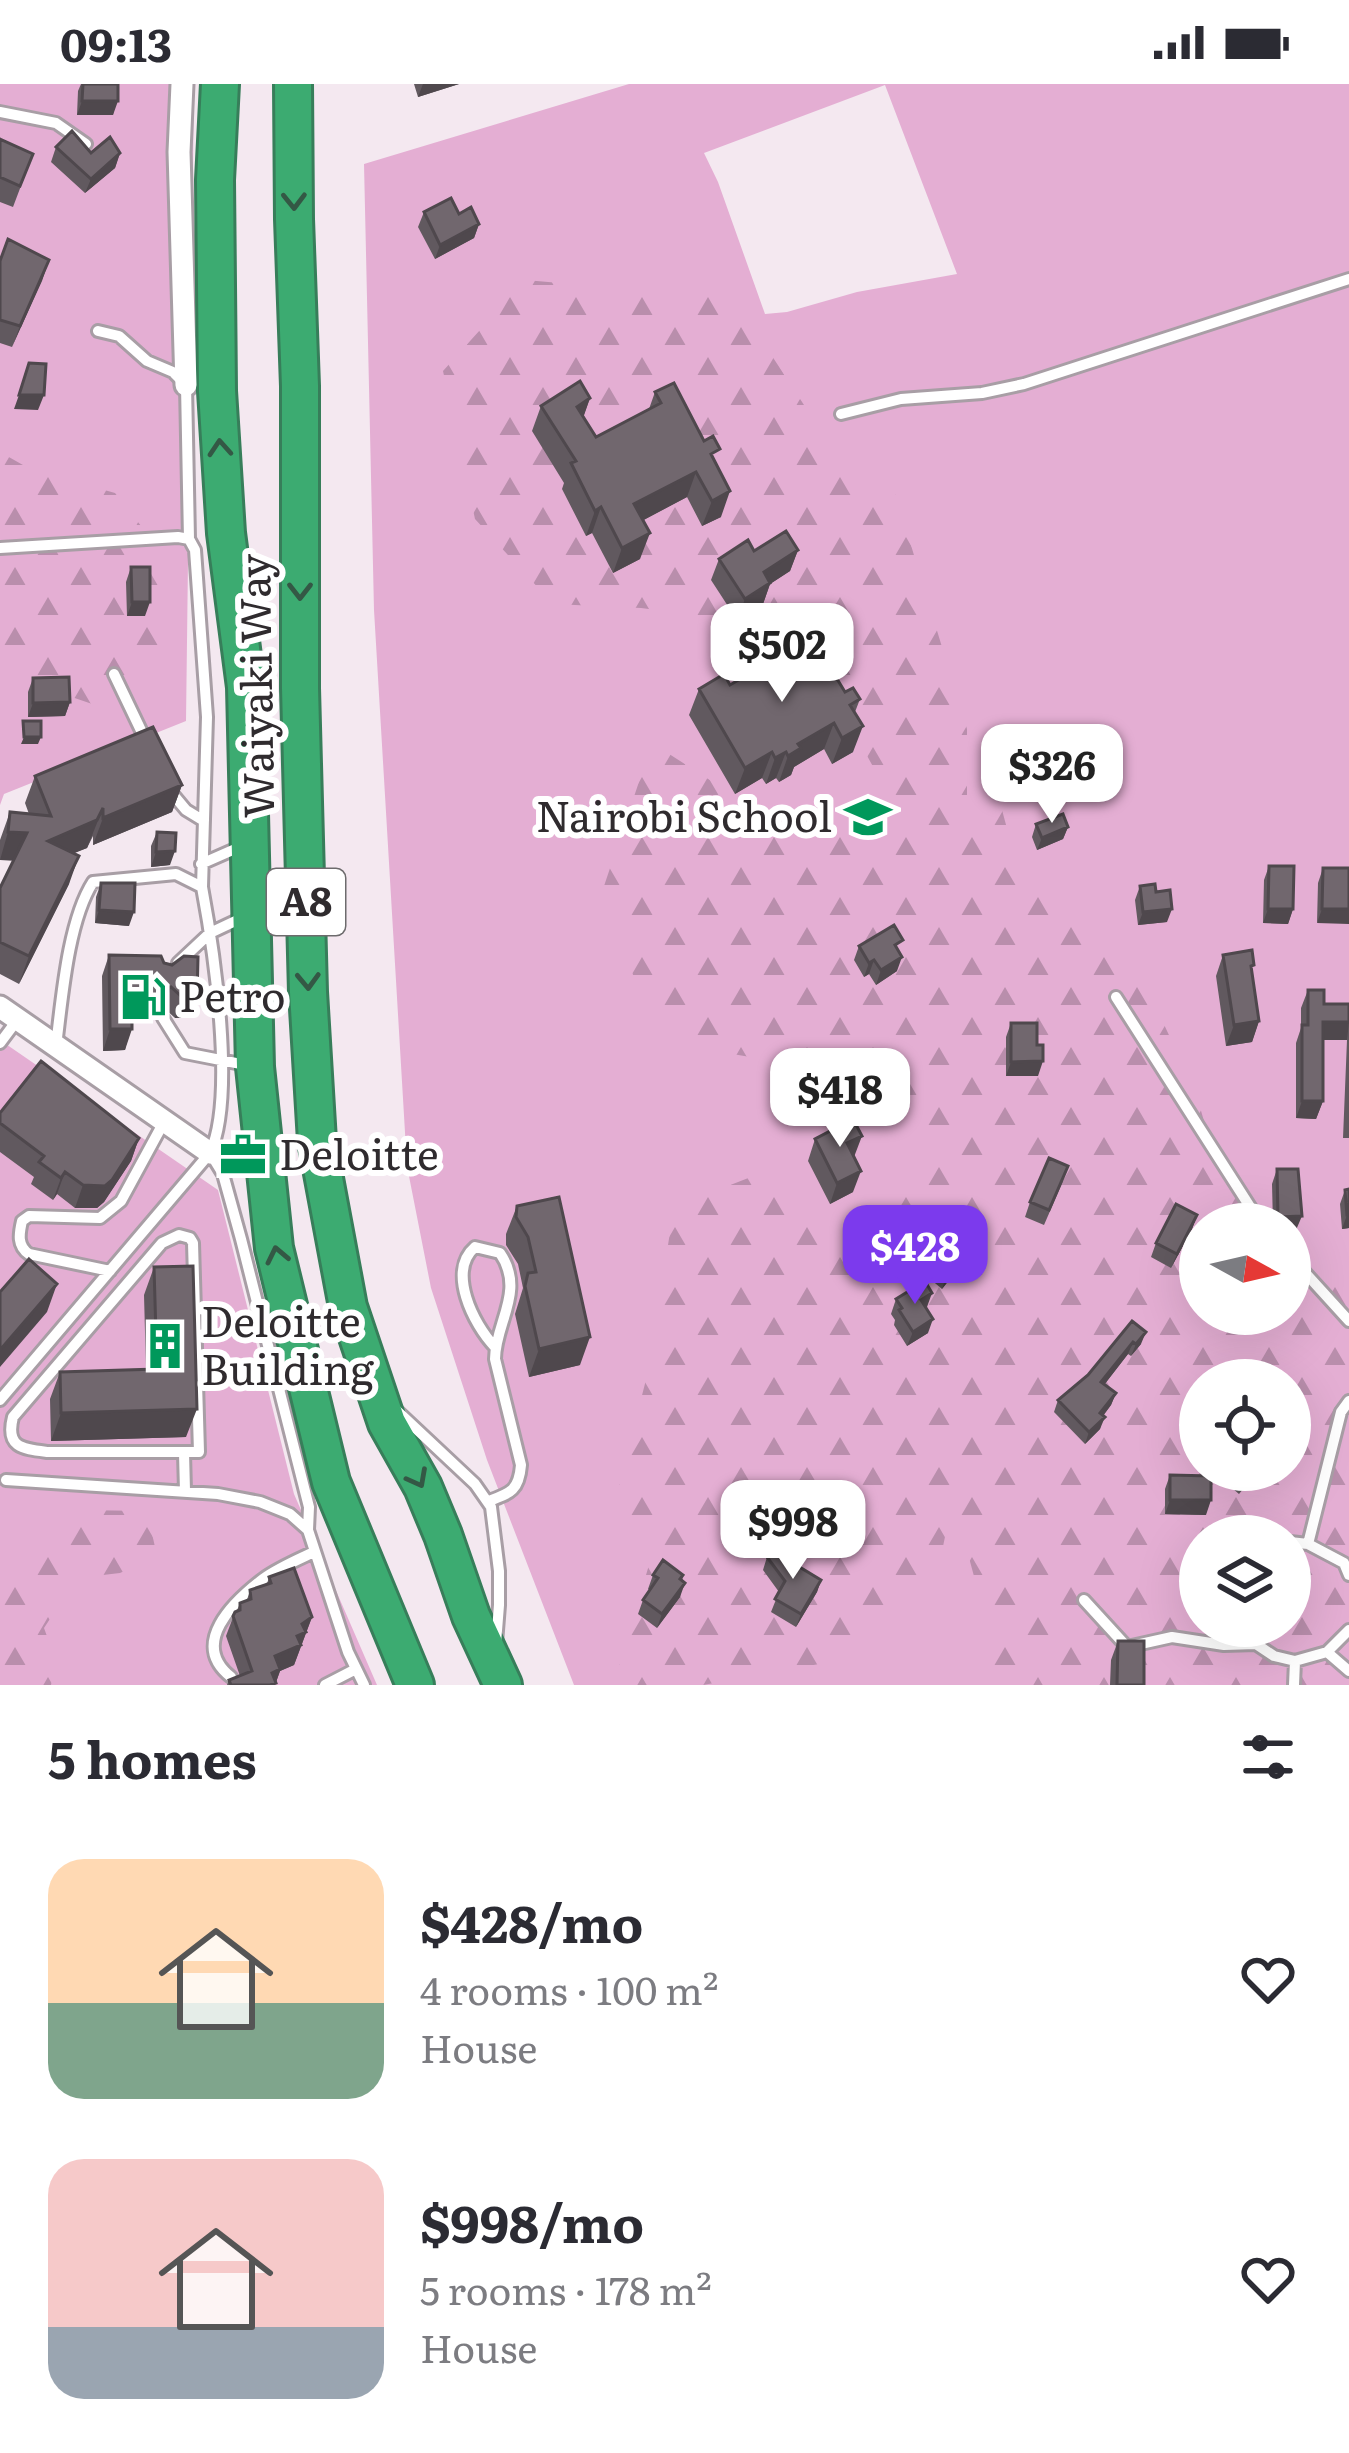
<!DOCTYPE html>
<html lang="en">
<head>
<meta charset="utf-8">
<style>
  :root { --surface:#fff; --page:#f2f2f3; --text:#2b2b33; --muted:#7c7c81; --accent:#7c3aed }
  body { margin:0; font-family:Literata,serif; background:var(--page); color:var(--text); height:100vh; display:flex; flex-direction:column; font-size:45px; white-space:nowrap }
  * { box-sizing:border-box; margin:0 }
  p { font-size:39px; color:var(--muted) }
  .icon { flex:none; width:66px; height:66px; fill:none; stroke:currentColor; stroke-width:2; stroke-linecap:round; stroke-linejoin:round }
  .map { position:relative; height:1601px; overflow:hidden }
  .details { display:flex; flex-direction:column; background:var(--surface); flex:1 }
  .details>* { flex:none }
  .needle { width:78px; rotate:98deg }
  .tools { position:absolute; left:1179px; top:1119px; display:grid; gap:24px }
  .tools a { display:grid; place-items:center; width:132px; height:132px; border-radius:50%; background:var(--surface); box-shadow:0 12px 48px #0002; font-size:60px }
  .price { position:absolute; translate:-50% -102px; padding:0 27px; border-radius:24px; background:#fff; color:#222; font-size:39px; line-height:78px; filter:drop-shadow(0 3px 6px #0008) }
  .price::after { content:''; position:absolute; left:50%; top:72px; width:36px; height:27px; margin-left:-18px; background:inherit; clip-path:polygon(0 0,100% 0,50% 100%) }
  .price.current { background:var(--accent); color:#fff }
  ul { padding:0; list-style:none }
  li { display:flex; align-items:center; gap:36px; height:300px; padding:0 48px }
  li span { display:grid; place-items:center; flex:none; width:336px; height:240px; border-radius:36px; color:#555 }
  li>.icon { margin-inline-start:auto }
  span .icon { width:144px; height:144px; fill:#fffc; stroke-width:1 }
  li b { font-size:51px }
  h2 { display:flex; justify-content:space-between; align-items:center; height:144px; padding:0 48px; font-size:51px }
  .status { display:flex; justify-content:space-between; align-items:center; height:84px; padding:0 60px; background:var(--surface); direction:ltr }
  .status svg { height:33px; fill:currentColor }
  .map>svg:first-child { display:block }
  .green { fill:#e4aed3; fill-rule:evenodd }
  .forest { fill:url(#forest-firs); fill-rule:evenodd }
  .lines { fill:none; stroke-linecap:round; stroke-linejoin:round }
  .lane-casing { stroke:#a89ea5; stroke-width:16 }
  .street-casing { stroke:#a89ea5; stroke-width:27 }
  .highway-casing { stroke:#377e5a; stroke-width:42 }
  .lane { stroke:#fff; stroke-width:10 }
  .street { stroke:#fff; stroke-width:21 }
  .highway { stroke:#3cab71; stroke-width:36 }
  .wall { fill:#61595f }
  .shaded-wall { fill:#4f484d }
  .building { fill:#71676e; stroke:#4f484d; stroke-width:3 }
  .oneway { stroke:#345845 }
  .labels { text-anchor:middle; stroke-width:12; stroke-linejoin:round; paint-order:stroke }
  .shield { fill:#fff; stroke:#6d6b6d; stroke-width:3 }
  .shield-label { font-size:39px; font-weight:bold; fill:#2f2b2e }
  .street-label { font-size:42px; fill:#2f2b2e; stroke:#fff }
  .poi-label { font-size:42px; fill:#2f2b2e; stroke:#fff; text-anchor:start }
</style>
</head>
<body>
<div class="status"><b>09:13</b><svg viewBox="0 0 49 12"><path d="M0 12V9h3v3zM5 12V6h3v6zM10 12V3h3v9zM15 12V0h3v12zM26 1h20v11H26zM47 4h2v5h-2z"/></svg></div>
<div class="map">
<svg width="1349" height="1601" viewBox="0 0 1349 1601">
  <defs>
    <pattern id="forest-firs" width="22" height="20" patternUnits="userSpaceOnUse" patternTransform="scale(3)"><rect width="22" height="20" fill="#e4aed3"/><path d="M5 1l3.5 6h-7zM16 11l3.5 6h-7z" fill="#b98eac"/></pattern>
  </defs>
  <rect width="100%" height="100%" fill="#f4e8f0"/>
  <path class="green" d="M0 0H194L186 637 4 710 0 721Z
    M629 0H1349V1601H574L487 1376 431 1204 407 1082 374 526 364 80ZM885 1 957 190 857 208 787 228 765 230 718 98 704 69ZM1200 1140H1290V1230H1200ZM1200 1296H1290V1386H1200ZM1200 1452H1290V1542H1200Z
    M0 956 218 1106 294 1410 377 1601H0Z"/>
  <path class="forest" d="M525 196 734 214 804 321 836 390 892 399 967 645V711L1002 726 1024 807H1072L1150 911 1195 1006 1215 1075 1261 1140H1200V1230H1290V1181L1292 1184H1349V1428L1344 1432 1349 1442V1601H987L990 1552 953 1414 933 1511 836 1577 703 1601H613L655 1461 613 1424 648 1288 674 1123 756 1091 838 1154 934 1090 867 982 756 974 662 958 600 814 652 659 783 743 882 699 797 544 641 524 553 520 475 435 443 287ZM1200 1296H1290V1386H1200ZM1200 1452H1290V1542H1200Z
    M0 368 30 385 115 409 168 476 157 584 101 623 10 592 0 612Z
    M78 1426 147 1427 157 1472 120 1489 77 1494 44 1544 56 1577 51 1601H0V1519L45 1448Z"/>
  <g class="lines">
    <defs>
      <path id="lane" d="M0 28 56 39 86 60
        M98 247 119 252 147 277 173 288 186 301 189 455
        M841 330 901 315 982 309 1024 300 1349 195
        M0 464 178 453 189 455 195 466 207 633 202 803
        M114 590 147 659
        M171 708 186 726 204 737
        M201 780 242 762
        M178 879 210 849 246 832
        M1116 913 1261 1140
        M163 934 185 969 246 981
        M0 959 18 935
        M212 1072 223 1090 241 1155 309 1423 308 1446
        M179 1151 190 1154 193 1159 199 1368H48C23 1365 5 1364 13 1333L162 1159Z
        M1290 1172 1349 1237
        M110 1187 29 1170C17 1162 19 1150 22 1137L29 1132 100 1134 121 1117 165 1036
        M0 1316 210 1069C236 1013 214 867 202 803L176 790 93 798C68 837 62 914 56 962
        M394 1324 475 1400 491 1423 499 1487V1521L496 1559
        M184 1369 185 1407
        M6 1396 218 1410 260 1418 290 1430 308 1446 348 1568 364 1601
        M489 1417C511 1409 519 1406 521 1381L495 1275C495 1239 526 1207 500 1169L475 1163C447 1187 473 1240 495 1263
        M1290 1458 1308 1460 1344 1479 1349 1491
        M1308 1460 1341 1328 1349 1317
        M1084 1516 1127 1563 1172 1553 1224 1561 1256 1560
        M1246 1542 1256 1560 1274 1572 1295 1577 1327 1568 1349 1546
        M1327 1568 1349 1587
        M231 1593C189 1560 233 1518 263 1495 278 1484 297 1476 314 1468
        M325 1601 356 1585
        M1294 1601 1295 1577"/>
      <path id="street" d="M182 0 179 68 186 301
        M0 923 210 1069 264 1072"/>
      <path id="highway" d="M220 0 215 96 217 307 226 449 246 603 255 983 274 1164 331 1398 415 1601
        M293 0 294 135 300 302V604L308 908 317 1057 348 1223 387 1339 423 1403 443 1451 471 1532 503 1601"/>
    </defs>
    <use href="#lane" class="lane-casing"/>
    <use href="#street" class="street-casing"/>
    <use href="#highway" class="highway-casing"/>
    <use href="#lane" class="lane"/>
    <use href="#street" class="street"/>
    <use href="#highway" class="highway"/>
  </g>
  <path class="wall" d="M81 0H118L113 31H77L78 7Z
    M414 0H459L418 13Z
    M0 55 33 70 13 123 0 118Z
    M56 63 91 69H120L115 84 85 109 51 78Z
    M424 128 459 130 479 140 474 154 435 175 418 143Z
    M49 176 12 263 0 259V177Z
    M655 308 715 378 721 433 702 442 687 413 643 436 640 475 613 489 592 449 586 452 562 405 564 399 532 347 541 322 590 314 583 333 596 353 649 325Z
    M798 466 790 487 770 500 763 520 737 536 711 496 719 475 754 467Z
    M131 483 145 532H127L126 498Z
    M794 563 821 567 836 575 832 587 845 608 860 615 855 628 853 668 832 680 824 665 794 683 791 691 779 698 776 694 766 700 762 694 735 710 689 631 699 605 730 601 761 592 790 575Z
    M33 594 70 618 65 632 28 633V608Z
    M35 692 182 701 172 728 93 761V752L87 764 73 769 69 800 19 900 0 890V804L14 776H0V756L10 728 29 730 25 719Z
    M1036 740 1068 743 1063 755 1037 766 1032 753Z
    M157 748 170 781 151 783V762Z
    M1269 782 1293 825 1288 840 1263 839 1264 796Z
    M1323 784H1349L1317 839 1318 799Z
    M101 799 129 842 95 839 96 813Z
    M1140 802 1167 838 1138 841 1135 816Z
    M859 862 897 887 876 901 869 890 864 893 854 876Z
    M109 871 172 881 189 934H175L164 924 157 926 153 933H132L125 966 103 967 102 892Z
    M1223 871 1252 887 1259 937 1252 958 1226 962 1216 892Z
    M1308 906 1324 920H1349V1054H1343L1347 956H1323V1017L1316 1035 1296 1034V959L1301 944V924Z
    M1011 939 1038 992H1006V953Z
    M0 1029 139 1054 131 1077 104 1118 97 1124H75L57 1110 53 1116 31 1100 34 1093 0 1068Z
    M815 1055 853 1108 830 1120 808 1077Z
    M1277 1085 1296 1146 1290 1140H1273L1272 1100Z
    M1063 1097 1044 1141 1025 1133 1030 1118Z
    M1345 1106 1349 1144 1342 1145 1340 1120Z
    M517 1122 580 1281 529 1293 515 1230 523 1204 518 1180 506 1161V1150Z
    M1197 1131 1192 1145 1171 1184 1151 1173 1156 1159Z
    M921 1169 953 1191 942 1205 916 1183Z
    M154 1183 186 1353 51 1357 50 1315 60 1288 146 1285 144 1211Z
    M896 1215 927 1223 928 1249 907 1262 894 1241 895 1236 891 1230Z
    M1132 1237 1141 1260 1131 1272 1128 1270 1104 1301 1116 1309 1111 1321 1103 1332 1100 1345 1085 1360 1054 1328 1058 1316 1088 1291Z
    M1170 1391 1206 1431 1165 1430V1405Z
    M1228 1391H1252L1249 1398 1239 1410 1225 1398Z
    M767 1473 793 1479 821 1496 817 1508 796 1543 771 1528 779 1508 763 1486Z
    M653 1491H683L680 1513 657 1544 638 1530 643 1516 650 1506 648 1505Z
    M269 1493 312 1533 294 1581 280 1587 275 1601H227L229 1596 240 1592 226 1552 235 1528 237 1527 240 1519 247 1516 250 1506 267 1500Z
    M1118 1557 1144 1601H1110L1111 1576Z"/>
  <path class="shaded-wall" d="M423 0H459L418 13Z
    M82 17H118L113 31H77Z
    M120 69 115 84 85 109 91 95Z
    M479 140 474 154 435 175 440 161Z
    M49 176 42 197 12 263 20 242Z
    M19 311H44L38 326 14 325Z
    M590 314 581 340 577 323Z
    M696 388 687 413 625 446 634 420Z
    M730 407 721 433 702 442 712 417Z
    M601 423 592 449 586 452 595 427Z
    M650 449 640 475 613 489 622 464Z
    M798 466 790 487 770 500 763 520 737 536 745 515 764 488Z
    M132 518H150L145 532H127Z
    M70 618 65 632 28 633 33 619Z
    M834 639 824 665 794 683 791 691 779 698 788 672 798 660Z
    M863 642 853 668 832 680 842 654Z
    M24 653H41L38 660H21Z
    M772 668 762 694 735 710 745 684Z
    M786 668 776 694 766 700 775 674Z
    M182 701 172 728 93 761 103 734Z
    M103 724 87 764 38 784 48 757Z
    M1068 743 1063 755 1037 766 1042 754Z
    M8 748 27 749 17 777 0 776Z
    M175 767 170 781 151 783 156 768Z
    M79 772 69 800 19 900 29 872Z
    M1172 825 1167 838 1138 841 1143 828Z
    M1268 825H1293L1288 840 1263 839Z
    M1322 825H1349V840L1317 839Z
    M99 826 134 828 129 842 95 839Z
    M902 873 897 887 876 901 881 886Z
    M874 876 869 890 864 893 869 879Z
    M171 903 164 924 157 926 153 933 124 932 132 911Z
    M182 913H197L189 934H175Z
    M1259 937 1252 958 1226 962 1234 941Z
    M1323 938H1349L1347 956H1316Z
    M110 945H132L125 966 103 967Z
    M1043 977 1038 992H1006L1011 978Z
    M1302 1017H1323L1316 1035 1296 1034Z
    M862 1052 854 1073 847 1059Z
    M139 1054 131 1077 104 1118 97 1124H75L83 1101Z
    M861 1087 853 1108 830 1120 837 1099Z
    M65 1088 57 1110 53 1116 61 1094Z
    M1197 1131 1192 1145 1171 1184 1177 1170Z
    M1347 1131H1349V1144L1342 1145Z
    M1302 1132 1296 1146 1290 1147V1140H1276L1278 1133Z
    M958 1177 953 1191 942 1205 947 1190Z
    M57 1200 47 1228 0 1283V1266Z
    M932 1209 927 1223 915 1230 921 1216Z
    M933 1235 928 1249 907 1262 913 1248Z
    M1146 1248 1141 1260 1131 1272 1136 1260Z
    M590 1253 580 1281 529 1293 539 1265Z
    M1133 1258 1128 1270 1097 1310 1101 1298Z
    M1116 1309 1111 1321 1096 1341 1100 1329Z
    M197 1325 186 1353 51 1357 61 1329Z
    M1105 1333 1100 1345 1085 1360 1089 1348Z
    M1170 1416H1211L1206 1431 1165 1430Z
    M821 1496 817 1508 796 1543 801 1530Z
    M685 1499 680 1513 657 1544 662 1530Z
    M312 1533 294 1581 280 1587 275 1601H268L275 1572 302 1540Z"/>
  <path class="building" d="M83 0H118V17H82Z
    M72 47 91 69 110 53 120 69 91 95 56 63Z
    M0 55 33 70 20 102 0 93Z
    M451 114 459 130 471 123 479 140 440 161 424 128Z
    M8 155 49 176 20 242 0 236V177Z
    M29 279 46 280 44 311H19Z
    M580 297 590 314 577 323 596 353 661 319 655 308 674 299 704 357 713 352 720 365 711 370 730 407 712 417 696 388 634 420 650 449 622 464 601 423 595 427 571 379 576 377 541 322Z
    M786 447 798 466 764 488 770 499 745 515 719 475 748 456 754 467Z
    M131 483H150V518H132Z
    M812 553 821 567 828 562 836 575 828 580 845 608 853 604 860 615 850 621 863 642 842 654 834 639 798 660 801 664 788 672 786 668 775 674 772 668 745 684 699 605 724 590 730 601 757 585 761 592 798 570 794 563Z
    M69 593 70 618 33 619V594Z
    M23 637H41V653H24Z
    M153 643 182 701 103 734V724L97 736 48 757 79 772 29 872 0 858V804L27 749 8 748 10 728 51 732 35 692Z
    M1063 730 1068 743 1042 754 1036 740Z
    M157 748 176 749 175 767 156 768Z
    M1269 782H1294L1293 825H1268Z
    M1323 784H1349V825H1322Z
    M101 799H135L134 828 99 826Z
    M1155 800 1156 808 1170 806 1172 825 1143 828 1140 802Z
    M894 841 903 856 895 861 902 873 881 886 874 876 869 879 859 862Z
    M1252 866 1254 881 1251 882 1259 937 1234 941 1223 871Z
    M109 871 161 872 164 879 172 881 184 872 198 873 197 913H182L171 903 165 905 161 912 132 911V945H110Z
    M1308 906H1324V920H1349V938H1323V1017H1302V941H1308Z
    M1011 939H1037V961H1043V977L1011 978Z
    M41 977 139 1054 112 1096 105 1102 83 1101 65 1088 61 1094 39 1078 44 1072 0 1039V1029Z
    M853 1035 862 1052 847 1059 861 1087 837 1099 815 1055Z
    M1049 1074 1068 1082 1049 1126 1030 1118Z
    M1277 1085H1298L1302 1132 1278 1133Z
    M1349 1105V1131H1347L1345 1106Z
    M559 1113 590 1253 539 1265 525 1202 528 1189 536 1188 528 1153 516 1133 517 1122Z
    M1176 1120 1197 1131 1177 1170 1156 1159Z
    M933 1156 958 1177 947 1190 921 1169Z
    M29 1175 57 1200 0 1266V1208Z
    M193 1182 197 1325 61 1329 60 1288 157 1285 154 1183Z
    M925 1197 932 1209 921 1216 933 1235 913 1248 899 1226 902 1224 896 1215Z
    M1132 1237 1146 1248 1136 1260 1133 1258 1101 1298 1116 1309 1100 1329 1105 1333 1089 1348 1058 1316 1088 1291Z
    M1232 1386H1246L1252 1391 1242 1402 1228 1391Z
    M1170 1391 1211 1392V1416H1170Z
    M781 1463 793 1479 821 1496 801 1530 775 1515 785 1497 767 1473Z
    M663 1476 683 1491 680 1495 685 1499 662 1530 643 1516 658 1494 653 1491Z
    M294 1484 312 1533 302 1540 306 1548 297 1552 301 1561 275 1572 280 1585 272 1589 276 1599 270 1601H231L229 1596 252 1587 233 1532 235 1528 240 1526V1519L251 1515 250 1506 271 1499 269 1493Z
    M1118 1557H1144V1601H1117Z"/>
  <defs><path id="oneway-chevron" d="M-2-3.5L2.5 0L-2 3.5" fill="none" stroke-width="1.6" stroke-linecap="round" stroke-linejoin="round" transform="scale(3)"/></defs>
  <g class="oneway">
    <use href="#oneway-chevron" transform="translate(294 117) rotate(89)"/>
    <use href="#oneway-chevron" transform="translate(220 364) rotate(-94)"/>
    <use href="#oneway-chevron" transform="translate(300 507) rotate(90)"/>
    <use href="#oneway-chevron" transform="translate(308 897) rotate(88)"/>
    <use href="#oneway-chevron" transform="translate(277 1171) rotate(-102)"/>
    <use href="#oneway-chevron" transform="translate(418 1395) rotate(62)"/>
  </g>
  <defs>
    <symbol id="school-bare" viewBox="-9 -9 18 18"><path d="M0-5L7-2L0 1L-7-2ZM-4 1L0 2.5L4 1V4Q0 6-4 4Z" fill="#00985b" stroke="#fff" stroke-width="2.5" paint-order="stroke"/></symbol>
    <symbol id="fuel-bare" viewBox="-9 -9 18 18"><path d="M-5.5-6h7V0h2V4h1.3V-2.5L3-4.5l.8-.8L6-3V5H2.5V1h-1V6h-7ZM-4.2-4.7v3.2H.2V-4.7Z" fill="#00985b" stroke="#fff" stroke-width="2.5" paint-order="stroke"/></symbol>
    <symbol id="office-bare" viewBox="-9 -9 18 18"><path d="M-6-3h4V-5.5h4V-3h4V5H-6ZM-1-4.5V-3h2v-1.5ZM-6 0V1H6V0Z" fill="#00985b" stroke="#fff" stroke-width="2.5" paint-order="stroke"/></symbol>
    <symbol id="building-bare" viewBox="-9 -9 18 18"><path d="M-4-6H4V6H1V3H-1V6H-4ZM-2.5-4.3h1.7v1.8h-1.7ZM.8-4.3h1.7v1.8H.8ZM-2.5-1h1.7V.8h-1.7ZM.8-1h1.7V.8H.8Z" fill="#00985b" stroke="#fff" stroke-width="2.5" paint-order="stroke"/></symbol>
  </defs>
  <g fill-rule="evenodd">
    <use href="#school-bare" x="835" y="700" width="66" height="66"/>
    <use href="#fuel-bare" x="110" y="880" width="66" height="66"/>
    <use href="#office-bare" x="210" y="1038" width="66" height="66"/>
    <use href="#building-bare" x="132" y="1229" width="66" height="66"/>
  </g>
  <g class="labels">
    <rect class="shield" x="267" y="785" width="78" height="66" rx="9"/>
    <g class="shield-label">
      <text x="306" y="832">A8</text>
    </g>
    <g class="street-label">
      <text transform="translate(257 602) rotate(-91)" y="15">Waiyaki Way</text>
    </g>
    <g class="poi-label">
      <text x="832" y="748" text-anchor="end">Nairobi School</text>
      <text x="179" y="928">Petro</text>
      <text x="279" y="1086">Deloitte</text>
      <text x="201" y="1253">Deloitte<tspan x="201" dy="48">Building</tspan></text>
    </g>
  </g>
</svg>
<div class="tools">
<a><svg class="needle" viewBox="-14 -14 28 28"><path d="M0-13l5 13h-10z" fill="#e53935"/><path d="M0 13l5-13h-10z" fill="#7c7c81"/></svg></a>
<a><svg class="icon" aria-label="locate" viewBox="0 0 24 24"><circle cx="12" cy="12" r="6"/><path d="M12 2v4M12 18v4M2 12h4M18 12h4"/></svg></a>
<a><svg class="icon" aria-label="layers" viewBox="0 0 24 24"><path d="M12 4l9 5-9 5-9-5zM3 14l9 5 9-5"/></svg></a>
</div>
<b class="price" style="left:782px;top:621px">$502</b>
<b class="price" style="left:1052px;top:742px">$326</b>
<b class="price" style="left:840px;top:1066px">$418</b>
<b class="price current" style="left:915px;top:1223px">$428</b>
<b class="price" style="left:793px;top:1498px">$998</b>
</div>
<section class="details">
<h2>5 homes<svg class="icon" aria-label="filters" viewBox="0 0 24 24"><path d="M4 7h16M4 17h16"/><circle cx="9" cy="7" r="2"/><circle cx="15" cy="17" r="2"/></svg></h2>
<ul>
<li><span style="background:linear-gradient(#ffd9b3 60%,#7fa58c 0)"><svg class="icon" aria-label="home" viewBox="0 0 24 24"><path d="M3 11l9-7 9 7M6 9v11h12V9"/></svg></span><div><b>$428/mo</b><p>4 rooms · 100 m²</p><p>House</p></div><svg class="icon" aria-label="heart" viewBox="0 0 24 24"><path d="M12 20l-8-8c-3-5 5-10 8-4 3-6 11-1 8 4z"/></svg></li>
<li><span style="background:linear-gradient(#f6c9c9 70%,#9aa5b1 0)"><svg class="icon" aria-label="home" viewBox="0 0 24 24"><path d="M3 11l9-7 9 7M6 9v11h12V9"/></svg></span><div><b>$998/mo</b><p>5 rooms · 178 m²</p><p>House</p></div><svg class="icon" aria-label="heart" viewBox="0 0 24 24"><path d="M12 20l-8-8c-3-5 5-10 8-4 3-6 11-1 8 4z"/></svg></li>
</ul>
</section>
</body>
</html>
